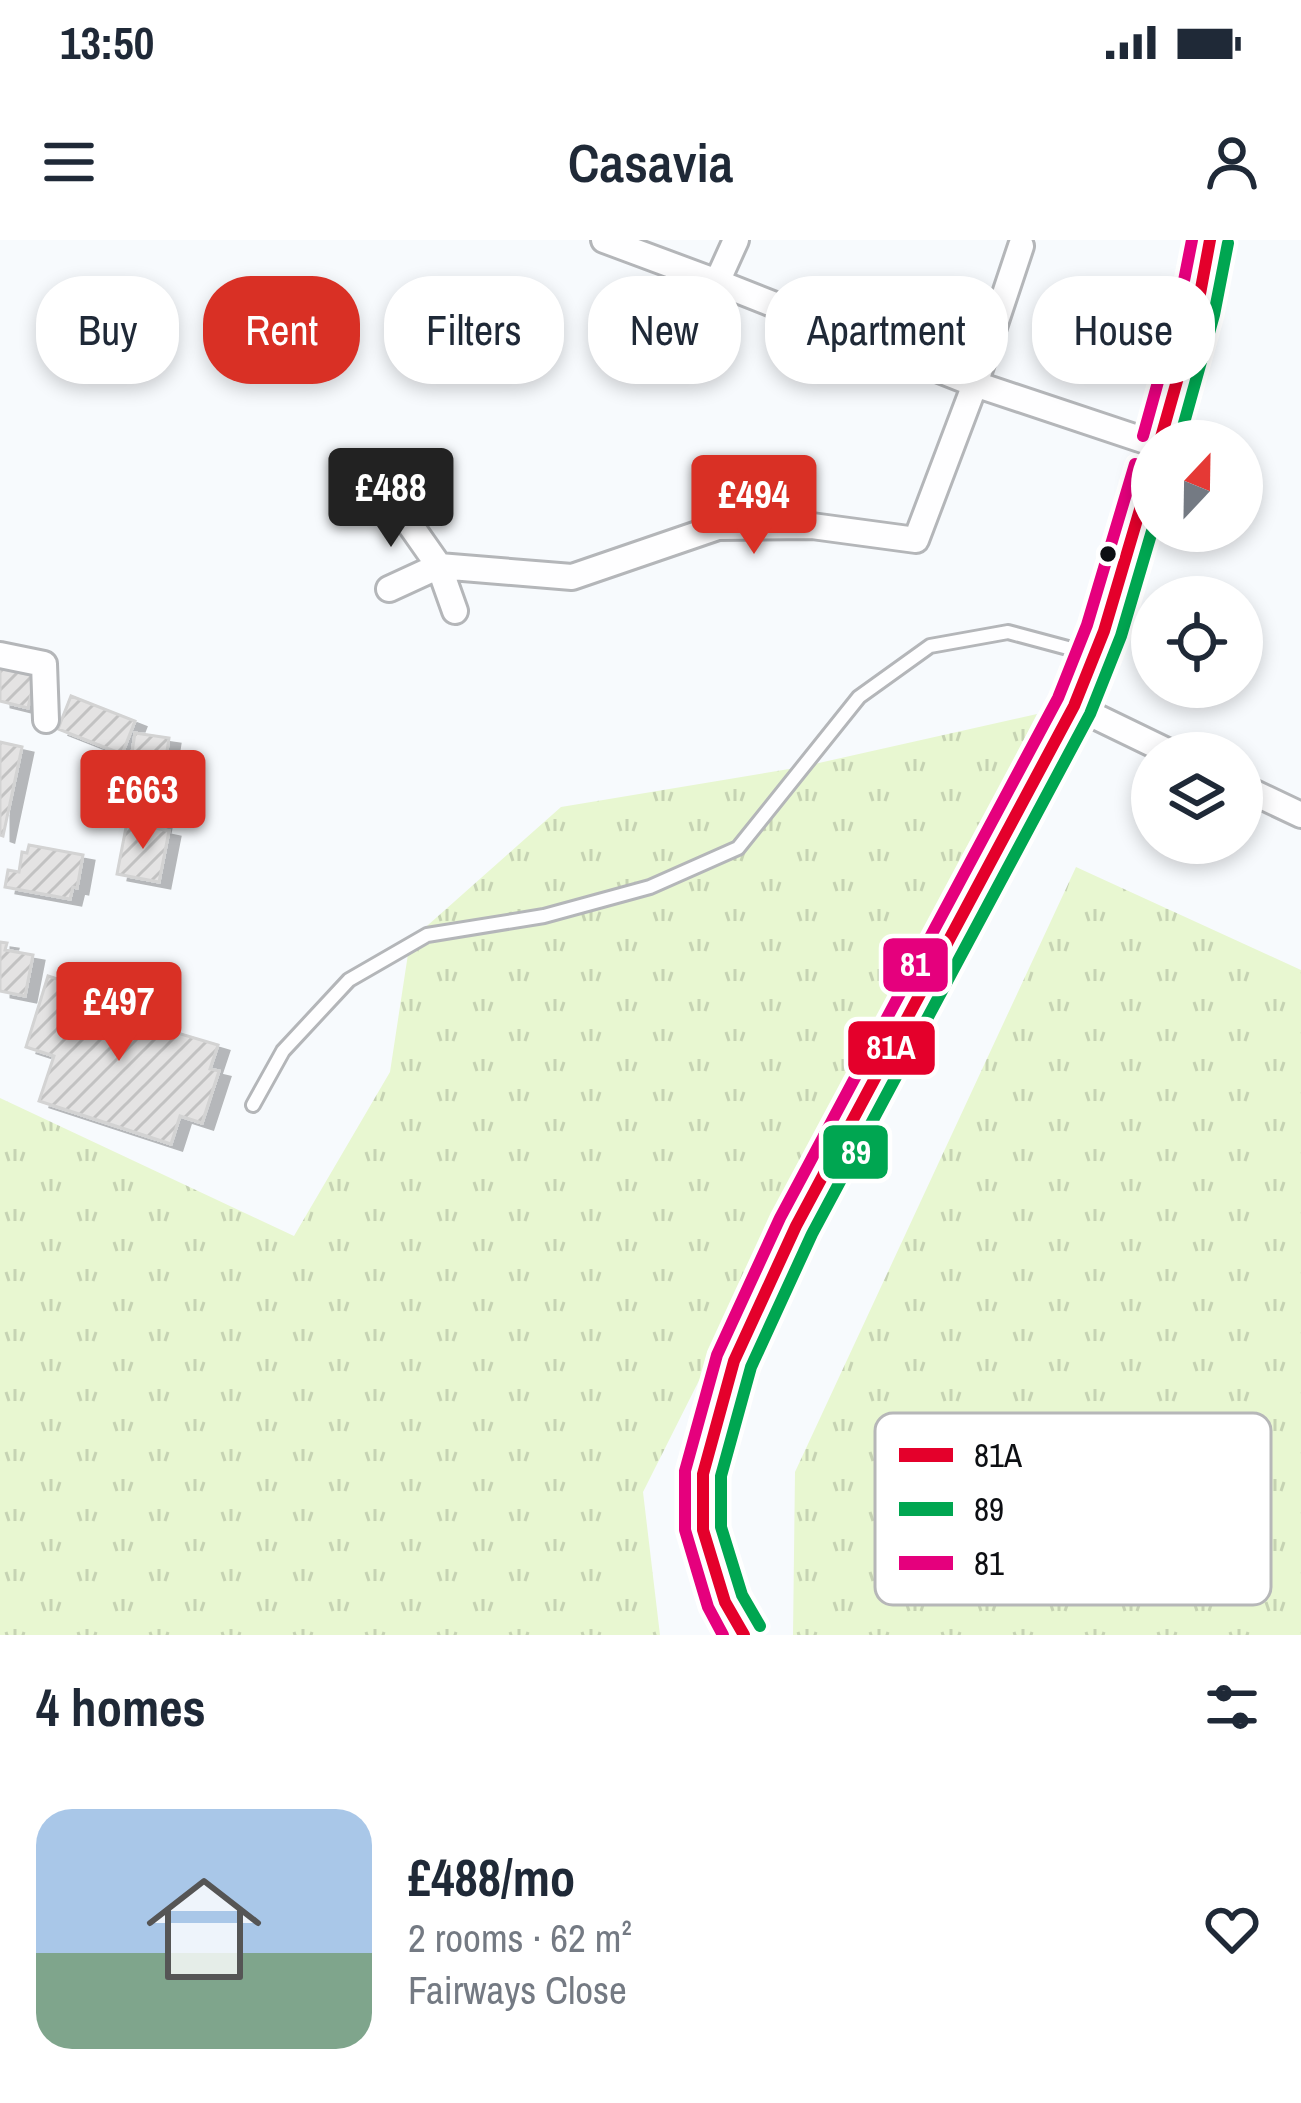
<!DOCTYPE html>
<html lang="en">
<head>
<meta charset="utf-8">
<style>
  :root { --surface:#fff; --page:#f2f2f3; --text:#1f2937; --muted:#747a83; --accent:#d93025 }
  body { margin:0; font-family:"Archivo Narrow",sans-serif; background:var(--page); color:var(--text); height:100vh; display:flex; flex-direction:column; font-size:45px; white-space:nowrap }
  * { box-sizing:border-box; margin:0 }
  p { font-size:39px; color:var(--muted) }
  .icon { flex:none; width:66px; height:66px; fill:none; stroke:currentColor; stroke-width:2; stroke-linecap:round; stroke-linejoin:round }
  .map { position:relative; height:1395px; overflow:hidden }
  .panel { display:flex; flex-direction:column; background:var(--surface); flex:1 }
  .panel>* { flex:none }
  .top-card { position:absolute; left:36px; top:36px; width:1230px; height:108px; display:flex; gap:24px }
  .needle { width:78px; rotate:22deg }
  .fabs { position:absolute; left:1131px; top:180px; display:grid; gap:24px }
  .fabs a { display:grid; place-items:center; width:132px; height:132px; border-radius:50%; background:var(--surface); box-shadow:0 6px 18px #0003; font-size:60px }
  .price { position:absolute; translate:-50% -102px; padding:0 27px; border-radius:12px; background:var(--accent); color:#fff; font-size:39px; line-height:78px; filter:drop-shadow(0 3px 6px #0008) }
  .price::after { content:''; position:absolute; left:50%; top:72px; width:36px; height:27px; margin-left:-18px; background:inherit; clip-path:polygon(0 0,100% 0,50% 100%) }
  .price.selected { background:#222; color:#fff }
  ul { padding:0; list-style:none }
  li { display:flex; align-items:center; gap:36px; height:300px; padding:0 36px }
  li span { display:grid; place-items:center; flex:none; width:336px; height:240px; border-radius:36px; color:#555 }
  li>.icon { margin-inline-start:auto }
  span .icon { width:144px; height:144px; fill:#fffc; stroke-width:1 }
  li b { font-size:51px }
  h2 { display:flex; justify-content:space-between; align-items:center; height:144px; padding:0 36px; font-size:51px }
  .chip { padding:0 42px; border-radius:48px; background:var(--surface); box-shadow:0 6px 18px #0003; font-size:42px; line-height:108px }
  .chip.selected { background:var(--accent); color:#fff }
  .status { display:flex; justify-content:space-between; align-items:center; height:84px; padding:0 60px; background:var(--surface); direction:ltr }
  .status svg { height:33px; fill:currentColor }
  header { display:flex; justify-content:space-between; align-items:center; height:156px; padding:0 36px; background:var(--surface); font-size:54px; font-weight:600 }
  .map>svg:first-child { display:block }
  .grass { fill:url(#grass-tufts) }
  .building { fill:url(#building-hatch); stroke:#d3d3d3; stroke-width:3; filter:url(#shadow) }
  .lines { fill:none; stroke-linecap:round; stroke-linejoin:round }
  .service-casing { stroke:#b4b6b9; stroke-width:18 }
  .minor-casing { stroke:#b4b6b9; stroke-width:30 }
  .tertiary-casing { stroke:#b4b6b9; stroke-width:36 }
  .service { stroke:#fefeff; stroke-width:12 }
  .minor { stroke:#fefeff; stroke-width:24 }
  .tertiary { stroke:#fefeff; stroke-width:30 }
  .bus-1-casing { stroke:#fff; stroke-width:21 }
  .bus-2-casing { stroke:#fff; stroke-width:21 }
  .bus-3-casing { stroke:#fff; stroke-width:21 }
  .bus-1 { stroke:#e4002b; stroke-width:12 }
  .bus-2 { stroke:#00a651; stroke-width:12 }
  .bus-3 { stroke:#e5007d; stroke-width:12 }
  .bus-dot { fill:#0d0f13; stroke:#fff; stroke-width:4.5 }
  .key { fill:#fff; stroke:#b6b7b8; stroke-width:3 }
  .key-label { font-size:33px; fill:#0d0f13 }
  .line-badge { stroke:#fff; stroke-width:4.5 }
  .badge-label { font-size:33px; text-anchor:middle; font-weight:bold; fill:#fff }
</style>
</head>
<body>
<div class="status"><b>13:50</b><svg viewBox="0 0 49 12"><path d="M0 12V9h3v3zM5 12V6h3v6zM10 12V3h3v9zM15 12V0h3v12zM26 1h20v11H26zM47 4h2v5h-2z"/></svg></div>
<header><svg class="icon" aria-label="menu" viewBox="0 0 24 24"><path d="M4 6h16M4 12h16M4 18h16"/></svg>Casavia<svg class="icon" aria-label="person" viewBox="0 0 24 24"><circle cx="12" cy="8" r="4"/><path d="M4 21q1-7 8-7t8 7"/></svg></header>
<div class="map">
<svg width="1301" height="1395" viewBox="0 0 1301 1395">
  <defs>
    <pattern id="grass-tufts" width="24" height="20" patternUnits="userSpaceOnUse" patternTransform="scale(3)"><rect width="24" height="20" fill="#e8f7d1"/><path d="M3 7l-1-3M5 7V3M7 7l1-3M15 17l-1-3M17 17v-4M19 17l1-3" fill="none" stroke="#c6d3b3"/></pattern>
    <pattern id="building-hatch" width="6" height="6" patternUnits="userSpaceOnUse" patternTransform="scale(3)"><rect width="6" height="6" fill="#e4e3e3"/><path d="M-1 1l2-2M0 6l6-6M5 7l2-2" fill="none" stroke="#c2c2c2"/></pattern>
    <filter id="shadow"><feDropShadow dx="11" dy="6" stdDeviation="0" flood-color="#0004"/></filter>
  </defs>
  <rect width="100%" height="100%" fill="#f7fafd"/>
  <path class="grass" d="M1037 474 854 832 643 1252 660 1395H0V858L294 996 390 832 410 701 561 567 801 527Z
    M1076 627 1301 730V1395H793L795 1232Z"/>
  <path class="building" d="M0 428 35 436 28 468 0 461Z
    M71 456 135 481 122 514 58 489Z
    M135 493 169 498 164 531 130 526Z
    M0 502 22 507 3 596 0 595Z
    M125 532 168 540 159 588 116 579Z
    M127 582 169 591 159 642 117 634Z
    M29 605 83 615 77 648 73 647 70 659 5 647 8 630 19 632 22 612 27 613Z
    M0 702 7 703 5 710 33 715 25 756 0 751Z
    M48 736 108 755 103 771 218 805 210 829 219 831 202 883 180 876 171 904 39 861 54 816 26 807Z"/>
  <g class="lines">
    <defs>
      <path id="service" d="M253 865 283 811 349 740 427 695 544 676 650 647 738 608 859 457 930 406 1008 392 1094 415"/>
      <path id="minor" d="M604 0 717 42 975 144 1152 203
        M717 42 736 0
        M392 259 439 326 455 371
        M389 349 439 326 572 337 718 287 812 286 916 300 975 144 1021 6
        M0 415 44 424 46 480
        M1074 466 1171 513
        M1242 547 1301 575"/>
      <path id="tertiary" d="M1160 201 1197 70 1210 0
        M744 1395 725 1362 703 1290V1234L734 1121 796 986 1074 466 1104 391 1152 229"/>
    </defs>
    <use href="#service" class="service-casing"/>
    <use href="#minor" class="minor-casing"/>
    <use href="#tertiary" class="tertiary-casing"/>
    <use href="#service" class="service"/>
    <use href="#minor" class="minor"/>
    <use href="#tertiary" class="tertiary"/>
    <defs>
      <path id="bus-1" d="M1160 201 1197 70 1210 0
        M744 1395 725 1362 703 1290V1234L734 1121 796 986 1074 466 1104 391 1152 229"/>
      <path id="bus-2" d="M1179 201 1214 75 1228 3
        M760 1386 742 1355 721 1287V1236L751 1127 812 994 1090 474 1121 396 1152 291"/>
      <path id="bus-3" d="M1143 196 1179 66 1192 0
        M723 1395 708 1367 685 1290V1231L717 1115 780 978 1058 458 1087 385 1135 224"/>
    </defs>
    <use href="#bus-1" class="bus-1-casing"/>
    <use href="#bus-2" class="bus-2-casing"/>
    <use href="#bus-3" class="bus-3-casing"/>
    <use href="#bus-1" class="bus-1"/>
    <use href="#bus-2" class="bus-2"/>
    <use href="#bus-3" class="bus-3"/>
  </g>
  <circle class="bus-dot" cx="1108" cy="314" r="10"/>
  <rect x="875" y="1173" width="396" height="192" rx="18" class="key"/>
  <rect x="899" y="1208" width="54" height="14" fill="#e4002b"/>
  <rect x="899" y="1262" width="54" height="14" fill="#00a651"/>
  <rect x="899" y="1316" width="54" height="14" fill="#e5007d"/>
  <g class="key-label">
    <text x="974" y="1227">81A</text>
    <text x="974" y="1281">89</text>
    <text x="974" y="1335">81</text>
  </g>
  <g class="line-badge">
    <rect x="881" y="696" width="69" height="58" rx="12" fill="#e5007d"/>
    <rect x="846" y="779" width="91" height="58" rx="12" fill="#e4002b"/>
    <rect x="821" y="883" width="69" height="58" rx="12" fill="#00a651"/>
  </g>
  <g class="badge-label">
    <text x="915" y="736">81</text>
    <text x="891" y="819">81A</text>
    <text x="856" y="924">89</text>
  </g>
</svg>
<div class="fabs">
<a><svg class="needle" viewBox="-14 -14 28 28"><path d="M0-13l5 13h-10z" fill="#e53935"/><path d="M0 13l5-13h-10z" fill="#747a83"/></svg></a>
<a><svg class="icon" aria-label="locate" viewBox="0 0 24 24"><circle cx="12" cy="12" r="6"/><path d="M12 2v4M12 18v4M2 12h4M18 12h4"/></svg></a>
<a><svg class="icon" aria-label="layers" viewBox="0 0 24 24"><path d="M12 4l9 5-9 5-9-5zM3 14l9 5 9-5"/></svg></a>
</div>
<b class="price selected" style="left:391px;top:310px">£488</b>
<b class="price" style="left:754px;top:317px">£494</b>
<b class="price" style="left:143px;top:612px">£663</b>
<b class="price" style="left:119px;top:824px">£497</b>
<div class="top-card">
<a class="chip">Buy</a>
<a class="chip selected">Rent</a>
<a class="chip">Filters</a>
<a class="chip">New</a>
<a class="chip">Apartment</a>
<a class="chip">House</a>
</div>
</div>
<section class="panel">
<h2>4 homes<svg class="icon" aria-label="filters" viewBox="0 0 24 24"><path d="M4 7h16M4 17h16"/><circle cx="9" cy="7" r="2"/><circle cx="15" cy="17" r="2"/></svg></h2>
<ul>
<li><span style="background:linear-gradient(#a9c7e8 60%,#7fa58c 0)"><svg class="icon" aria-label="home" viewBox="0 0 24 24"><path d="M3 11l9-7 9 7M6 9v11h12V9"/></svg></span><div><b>£488/mo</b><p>2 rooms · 62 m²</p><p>Fairways Close</p></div><svg class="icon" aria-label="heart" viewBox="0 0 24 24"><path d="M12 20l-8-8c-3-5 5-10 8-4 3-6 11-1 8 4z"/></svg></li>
</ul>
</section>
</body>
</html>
